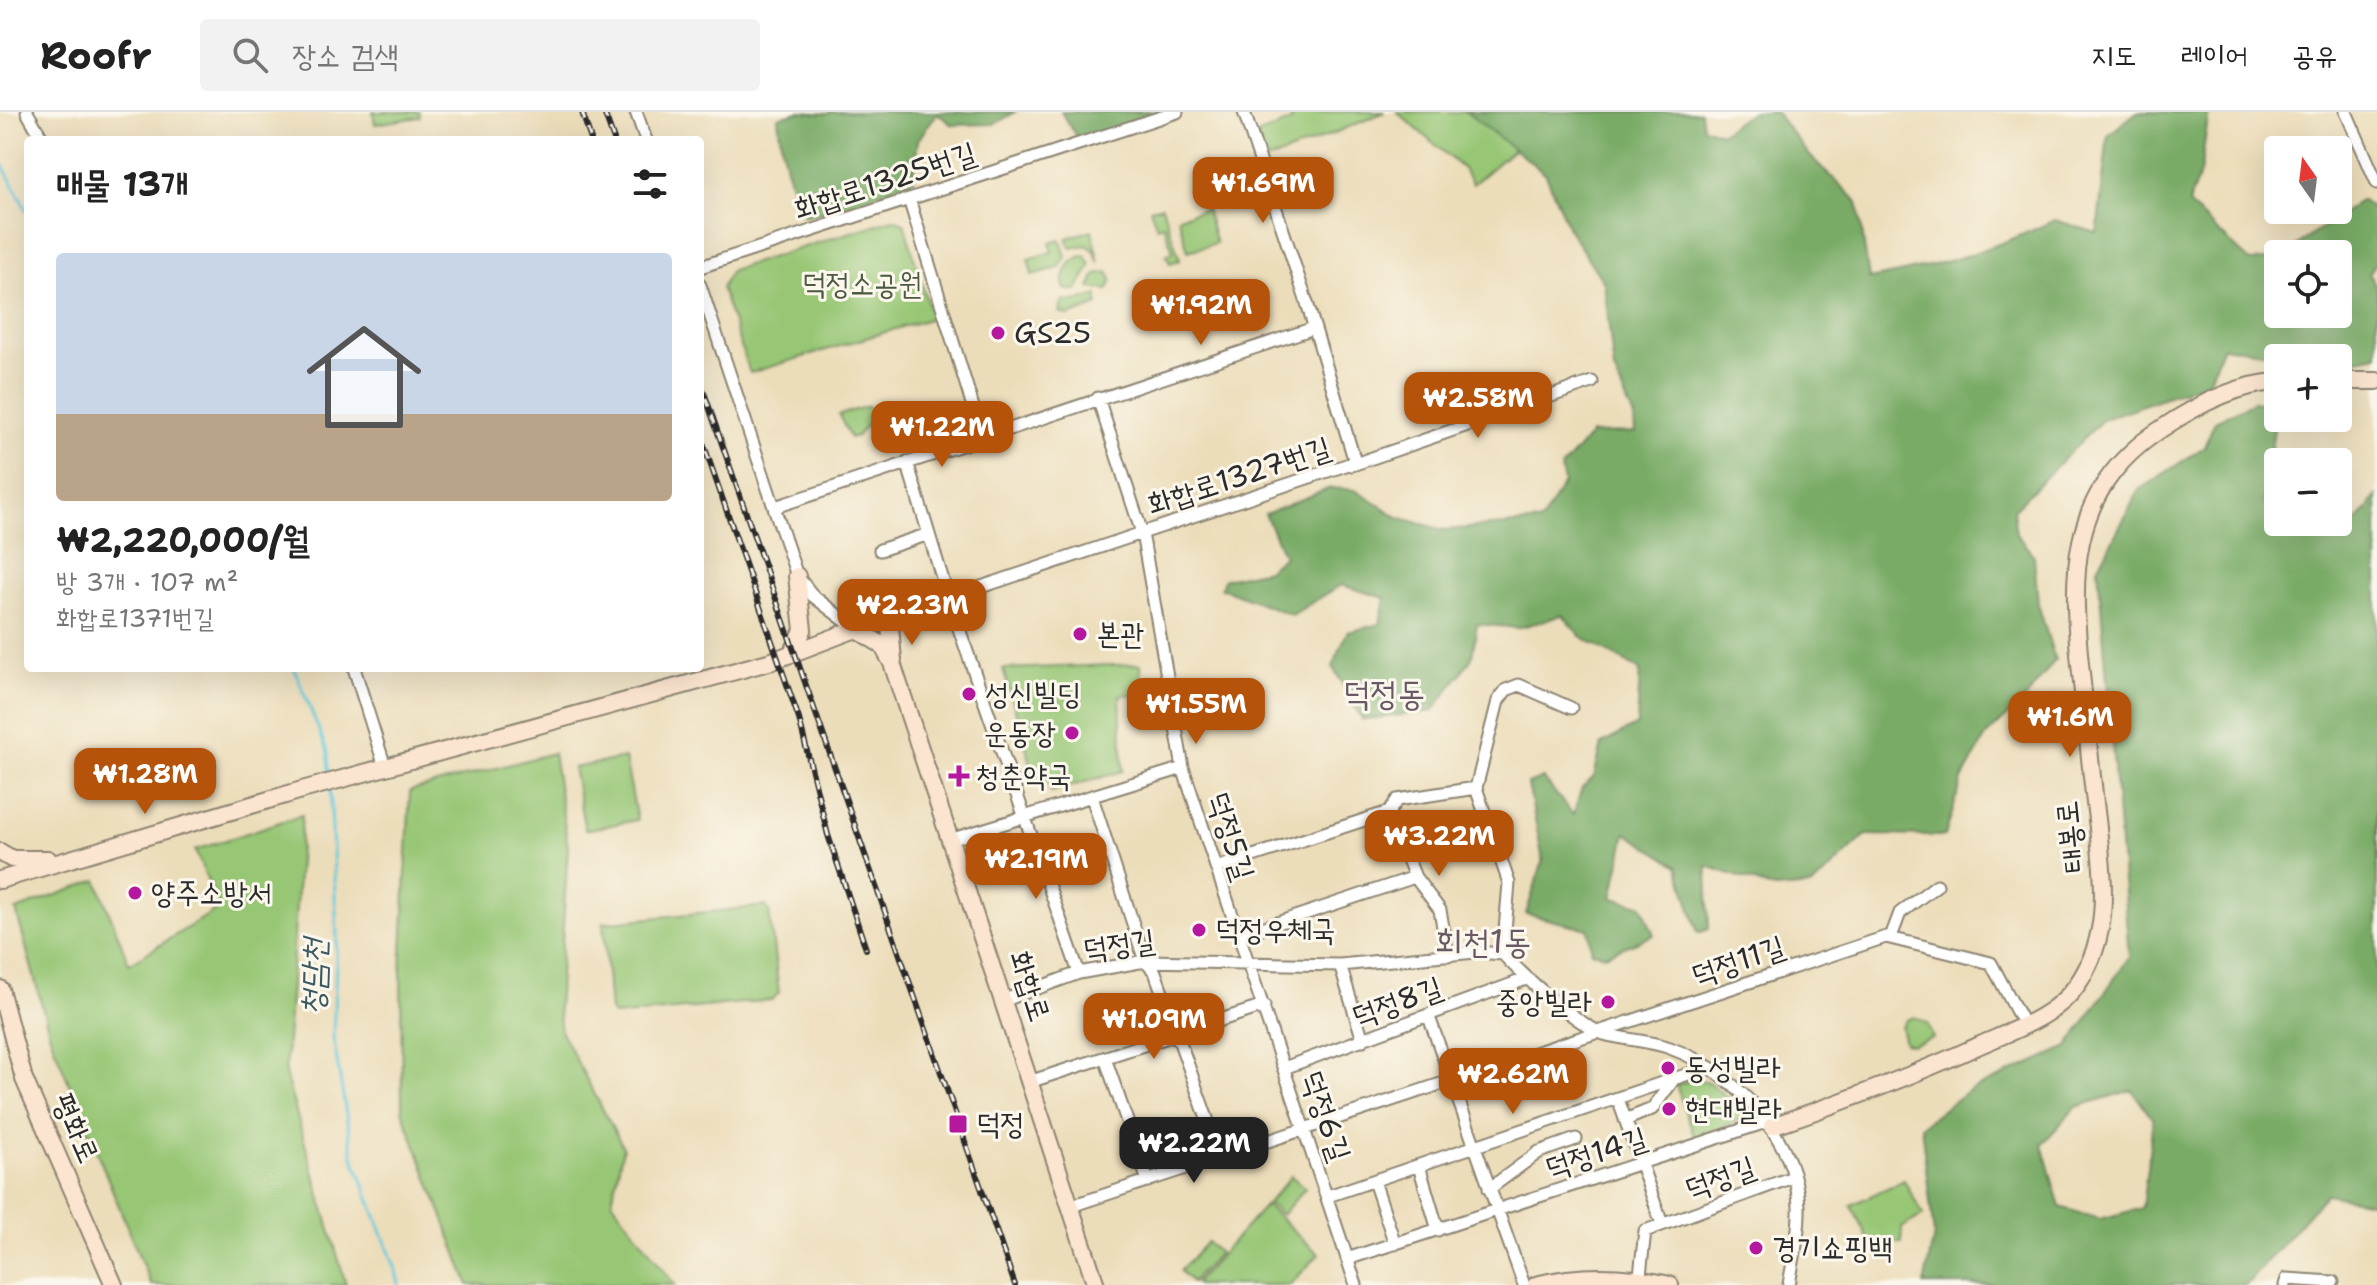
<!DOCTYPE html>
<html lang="ko">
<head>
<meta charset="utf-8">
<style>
  :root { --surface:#fff; --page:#f2f2f2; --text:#222; --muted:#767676; --line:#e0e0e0; --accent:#b45309 }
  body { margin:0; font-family:"Shantell Sans","Poor Story",sans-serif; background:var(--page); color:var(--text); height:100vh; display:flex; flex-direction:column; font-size:30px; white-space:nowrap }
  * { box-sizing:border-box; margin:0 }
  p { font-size:26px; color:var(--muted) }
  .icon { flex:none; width:44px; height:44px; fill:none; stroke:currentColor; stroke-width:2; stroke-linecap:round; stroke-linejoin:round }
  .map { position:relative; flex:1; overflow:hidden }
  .sheet { position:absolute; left:24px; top:24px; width:680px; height:536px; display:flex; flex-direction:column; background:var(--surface); border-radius:8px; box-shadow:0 8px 32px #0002 }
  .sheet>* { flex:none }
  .needle { width:52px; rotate:346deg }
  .fabs { position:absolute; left:2264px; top:24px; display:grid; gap:16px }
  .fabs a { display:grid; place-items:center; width:88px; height:88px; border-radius:8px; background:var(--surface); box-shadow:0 8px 32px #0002; font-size:40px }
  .price { position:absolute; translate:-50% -68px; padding:0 18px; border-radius:16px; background:var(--accent); color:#fff; font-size:26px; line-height:52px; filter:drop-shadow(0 2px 4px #0008) }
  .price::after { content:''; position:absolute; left:50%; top:48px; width:24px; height:18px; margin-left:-12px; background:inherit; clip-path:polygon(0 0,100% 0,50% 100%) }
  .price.on { background:#222; color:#fff }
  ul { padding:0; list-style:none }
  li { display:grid; align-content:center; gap:16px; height:424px; padding:0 32px }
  li span { display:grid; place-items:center; height:248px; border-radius:8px; color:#555 }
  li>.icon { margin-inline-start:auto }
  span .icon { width:144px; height:144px; fill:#fffc; stroke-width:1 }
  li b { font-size:34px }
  h2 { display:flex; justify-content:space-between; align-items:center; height:96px; padding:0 32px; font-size:34px }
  header { display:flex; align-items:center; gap:48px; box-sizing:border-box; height:112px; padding:0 40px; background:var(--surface); border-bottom:2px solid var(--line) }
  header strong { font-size:38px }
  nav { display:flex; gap:44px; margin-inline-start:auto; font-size:28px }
  .search { width:560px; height:72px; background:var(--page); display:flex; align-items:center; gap:20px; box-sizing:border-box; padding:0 28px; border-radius:8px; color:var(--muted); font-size:30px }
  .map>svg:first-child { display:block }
  .green { fill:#97c675; stroke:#617850; stroke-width:2 }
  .forest { fill:#79ab66; stroke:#526b48; stroke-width:2; fill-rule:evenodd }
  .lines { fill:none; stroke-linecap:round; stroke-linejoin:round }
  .stream { stroke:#60c7dd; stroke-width:3 }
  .street-casing { stroke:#8c8472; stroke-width:15 }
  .secondary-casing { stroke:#8c8472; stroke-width:20 }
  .street { stroke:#fff; stroke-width:11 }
  .secondary { stroke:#fce5d0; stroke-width:16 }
  .rail-casing { stroke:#2b2b2b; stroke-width:6 }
  .rail { stroke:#fbf7ec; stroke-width:3; stroke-dasharray:9; stroke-linecap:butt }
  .poi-dot { fill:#b5179e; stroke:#fbf7ec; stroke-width:3 }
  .labels { text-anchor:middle; stroke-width:6; stroke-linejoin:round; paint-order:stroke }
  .street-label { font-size:30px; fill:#2b2b2b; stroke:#fbf7ec }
  .park-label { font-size:30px; fill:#4b5a41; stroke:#fbf7ec }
  .poi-label { font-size:30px; fill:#2b2b2b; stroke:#fbf7ec; text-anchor:start }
  .water-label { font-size:32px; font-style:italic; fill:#3b5a60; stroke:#fbf7ec }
  .quarter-label { font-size:34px; fill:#695965; stroke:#fbf7ec }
</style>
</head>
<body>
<header>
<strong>Roofr</strong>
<div class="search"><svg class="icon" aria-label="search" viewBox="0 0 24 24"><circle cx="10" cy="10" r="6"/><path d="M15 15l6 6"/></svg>장소 검색</div>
<nav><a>지도</a><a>레이어</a><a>공유</a></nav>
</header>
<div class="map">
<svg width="2377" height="1173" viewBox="0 0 2377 1173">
  <rect width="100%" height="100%" fill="#fbf7ec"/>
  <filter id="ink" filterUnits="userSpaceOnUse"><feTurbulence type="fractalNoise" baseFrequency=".0125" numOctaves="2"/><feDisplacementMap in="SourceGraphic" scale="16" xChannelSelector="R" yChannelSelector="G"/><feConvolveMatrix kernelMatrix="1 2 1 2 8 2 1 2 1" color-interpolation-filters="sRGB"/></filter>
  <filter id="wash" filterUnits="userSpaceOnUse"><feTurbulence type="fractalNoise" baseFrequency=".006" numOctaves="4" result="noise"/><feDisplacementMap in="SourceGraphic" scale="32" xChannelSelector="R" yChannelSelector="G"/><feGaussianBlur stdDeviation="1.8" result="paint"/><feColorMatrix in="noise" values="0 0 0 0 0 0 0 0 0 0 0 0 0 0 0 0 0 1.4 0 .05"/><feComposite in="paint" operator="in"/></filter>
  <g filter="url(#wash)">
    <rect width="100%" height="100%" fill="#ecddba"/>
    <path class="green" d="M373 0H419L420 5 375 12Z
      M1288 0H1385L1267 49 1257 23 1292 9Z
      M1397 0H1466L1514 37 1473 72 1463 57Z
      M1162 94 1180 148 1170 151 1166 143 1173 140 1164 113 1157 115 1150 97Z
      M1206 97 1216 131 1188 139 1178 105Z
      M893 107 904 111 932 206 750 261 721 176 731 158Z
      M1092 118 1099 151 1093 137 1086 133 1071 136 1067 126Z
      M1061 128 1066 145 1059 156 1032 163 1028 147 1052 140 1050 131Z
      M1085 143 1091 153 1077 178H1066L1063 173C1065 158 1069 147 1085 143Z
      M1108 160 1112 167 1108 178 1090 176 1096 162Z
      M1098 183V193L1069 204 1060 201 1062 189 1074 190Z
      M868 294 872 307 857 324 850 326 839 303Z
      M1141 552 1142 582 1120 583 1123 659 1051 680 1048 669 1037 672 1003 557Z
      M553 641 568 735 558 896 561 920 623 1035 612 1089 675 1173H469L402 998 401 861 410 679Z
      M625 646 637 708 585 718 573 656Z
      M302 703 285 962 346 1173H151L51 927 16 798 97 768 129 852 219 796 195 738Z
      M766 794 769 799 779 881 772 888 615 904 610 899 603 811Z
      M1914 905 1927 911 1933 926 1912 933 1905 931 1901 915 1906 908Z
      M1694 967 1708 970 1747 1001 1746 1005 1695 1027 1676 973Z
      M1291 1064 1305 1076 1282 1103 1268 1091Z
      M1904 1068 1923 1103 1902 1116V1131H1870L1851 1093Z
      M1266 1093 1319 1142 1290 1173H1197L1195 1171Z
      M1207 1130 1219 1141 1192 1170 1180 1159Z"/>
    <path class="forest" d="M799 0 828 2 830 0H1015L995 12 952 13 937 1 918 28 913 68 837 99 804 104C788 71 781 41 778 5Z
      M1061 0H1164L1079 29Z
      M1466 0H1700L1703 15 1721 21 1751 0H1775L1811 45 1858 90 1869 167C1939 154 1990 139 2055 108L2097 121 2108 23 2137 0H2209L2200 61 2188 92 2250 149 2278 147V202H2338V142H2285L2361 88 2377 101V149L2369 162 2377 175V243L2338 251V246H2298L2223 234 2208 270 2103 307 2013 398 2016 422 2034 444 2038 492 2055 548 2026 586 1986 624 1962 668 1945 724 1866 723 1812 774 1775 777 1707 754 1709 817 1698 821 1678 754 1626 721 1612 786 1642 793 1654 823 1605 843 1592 840 1588 817 1526 802 1543 748 1528 672 1543 666 1573 703 1582 676 1594 665 1602 632 1637 613 1640 558 1580 524 1563 503 1518 516 1477 512 1472 546 1433 599 1362 608 1333 555 1347 520 1380 512 1385 486 1341 473 1292 503 1221 476 1224 467 1267 458 1284 444 1265 402 1330 376 1355 378 1398 405 1443 418 1541 410 1564 371 1561 356 1591 322 1635 321 1634 306 1614 259 1604 171 1568 116 1546 62Z
      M2253 290 2278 294 2262 390 2278 396V410H2315L2347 422 2377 384V1091L2326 1082 2246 1173H1924L1934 1123 1921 1014 1966 980 2068 935 2129 845 2098 456 2139 378 2204 335 2215 309ZM2132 978 2153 1008 2142 1096 2100 1107 2060 1095 2042 1032 2076 995Z"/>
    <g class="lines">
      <path class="stream" d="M0 48 28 101
        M294 556 328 641 329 663
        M330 675 337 825 333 925 353 1044 395 1155 399 1173"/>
    </g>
  </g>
  <g filter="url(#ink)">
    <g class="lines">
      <defs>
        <path id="street" d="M27 0 43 28
          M636 0 646 28
          M1244 0 1308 194 1355 350 1142 421 1183 656 1356 1173
          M2346 0 2377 71
          M909 87 982 324
          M700 155 1177 0
          M700 173 797 464 813 484 856 517 1142 421 1098 286
          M907 350 948 485 1079 861
          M1352 353 1592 270
          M775 395 1314 216
          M880 438 929 422
          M354 556 385 655
          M1092 685 1145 849 1155 860 1221 1046
          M1389 700 1415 765 1440 798 1448 843
          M953 727 1183 656
          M1216 756 1389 700 1397 688 1476 676
          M1238 824 1415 765
          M1891 825 1900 801 1937 773
          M1503 842 1509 771 1476 676 1498 589 1506 578 1519 573 1571 596
          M1340 853 1363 928
          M1005 888 1079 861 1145 849 1340 853 1475 840 1503 842C1521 862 1579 914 1604 922 1625 928 1648 928 1670 936 1734 959 1795 1024 1799 1094 1800 1120 1793 1148 1789 1173
          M1429 905 1524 1173
          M1105 946 1148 1069
          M1284 956 1526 867
          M1032 969 1264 894
          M1618 987 1662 1112
          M1625 1008 1652 997 1674 967
          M1419 1054 1438 1118
          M1374 1069 1395 1132
          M1489 1077 1539 1040 1576 1027
          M1328 1084 1709 955
          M1071 1094 1886 825 1991 851 2024 913
          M1347 1147 1769 1009
          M1639 1172 1645 1119 1793 1065
          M2285 1173 2287 1167 2333 1170"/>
        <path id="secondary" d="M2338 269H2377
          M792 542 803 518 797 464
          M893 548 890 514 897 501
          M0 740 12 747H48
          M0 768 302 678 772 549 856 517 882 533 892 551 1096 1173
          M0 877 24 967 114 1173
          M1772 1014C1843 990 1912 964 1980 933 2014 918 2055 905 2077 873 2111 824 2104 772 2098 716 2092 667 2087 619 2082 571 2071 469 2064 381 2161 317 2195 294 2236 272 2278 270
          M1536 1173C1581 1161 1625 1163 1670 1173"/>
      </defs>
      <use href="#street" class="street-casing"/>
      <use href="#secondary" class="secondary-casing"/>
      <use href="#street" class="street"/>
      <use href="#secondary" class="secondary"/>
      <defs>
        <path id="rail" d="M582 0 591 28
          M604 0 614 28
          M700 269 1015 1173
          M700 322 799 607 828 723 866 837"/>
      </defs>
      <use href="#rail" class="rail-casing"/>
      <use href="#rail" class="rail"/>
    </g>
  </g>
  <g class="poi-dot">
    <circle cx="998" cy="221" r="8"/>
    <circle cx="1080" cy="522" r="8"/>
    <circle cx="969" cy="582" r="8"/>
    <circle cx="1072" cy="621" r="8"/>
    <path d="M955 652h8v8h8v8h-8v8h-8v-8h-8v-8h8z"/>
    <circle cx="135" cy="781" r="8"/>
    <circle cx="1199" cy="818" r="8"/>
    <circle cx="1608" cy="890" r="8"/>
    <circle cx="1668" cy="956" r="8"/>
    <circle cx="1669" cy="997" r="8"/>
    <rect x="948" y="1002" width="20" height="20" rx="4"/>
    <circle cx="1756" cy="1136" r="8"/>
  </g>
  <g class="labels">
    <g class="street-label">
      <text transform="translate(885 69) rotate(-18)" y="10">화합로1325번길</text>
      <text transform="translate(1239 364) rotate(-18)" y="10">화합로1327번길</text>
      <text transform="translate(1231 724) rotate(72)" y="10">덕정5길</text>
      <text transform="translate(2070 725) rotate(-96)" y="10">태봉로</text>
      <text transform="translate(1119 833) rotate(-8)" y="10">덕정길</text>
      <text transform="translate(1738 849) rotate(-19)" y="10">덕정11길</text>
      <text transform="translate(1030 874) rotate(72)" y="10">화합로</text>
      <text transform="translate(1397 890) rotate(-20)" y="10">덕정8길</text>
      <text transform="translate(1326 1004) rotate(71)" y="10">덕정6길</text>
      <text transform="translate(76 1016) rotate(66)" y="10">평화로</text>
      <text transform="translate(1596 1041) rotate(-18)" y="10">덕정14길</text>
      <text transform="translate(1720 1066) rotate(-20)" y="10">덕정길</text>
    </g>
    <g class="park-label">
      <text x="862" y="182">덕정소공원</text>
    </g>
    <g class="poi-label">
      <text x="1014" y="231">GS25</text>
      <text x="1096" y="532">본관</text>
      <text x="985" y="592">성신빌딩</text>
      <text x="1056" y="631" text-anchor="end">운동장</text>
      <text x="975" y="674">청춘약국</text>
      <text x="151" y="791">양주소방서</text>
      <text x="1215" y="828">덕정우체국</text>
      <text x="1592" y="900" text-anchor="end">중앙빌라</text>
      <text x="1684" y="966">동성빌라</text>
      <text x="1685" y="1007">현대빌라</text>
      <text x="976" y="1022">덕정</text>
      <text x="1772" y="1146">경기쇼핑백</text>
    </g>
    <g class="water-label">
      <text transform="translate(313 865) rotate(-88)" y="11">청담천</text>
    </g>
    <g class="quarter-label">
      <text x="1384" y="593">덕정동</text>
      <text x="1483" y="841">회천1동</text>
    </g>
  </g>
</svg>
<div class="fabs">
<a><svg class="needle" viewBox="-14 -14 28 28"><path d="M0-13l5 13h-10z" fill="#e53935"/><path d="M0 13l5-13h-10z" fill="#767676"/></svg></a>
<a><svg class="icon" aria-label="locate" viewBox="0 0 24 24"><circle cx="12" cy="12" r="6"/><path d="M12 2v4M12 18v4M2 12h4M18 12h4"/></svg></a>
<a>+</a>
<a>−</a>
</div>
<b class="price" style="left:1263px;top:113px">₩1.69M</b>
<b class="price" style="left:1201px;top:235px">₩1.92M</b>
<b class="price" style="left:1478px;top:328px">₩2.58M</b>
<b class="price" style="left:942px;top:357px">₩1.22M</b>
<b class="price" style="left:912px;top:535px">₩2.23M</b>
<b class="price" style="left:1196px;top:634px">₩1.55M</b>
<b class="price" style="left:2070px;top:647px">₩1.6M</b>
<b class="price" style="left:145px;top:704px">₩1.28M</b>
<b class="price" style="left:1439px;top:766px">₩3.22M</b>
<b class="price" style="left:1036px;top:789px">₩2.19M</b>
<b class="price" style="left:1154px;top:949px">₩1.09M</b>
<b class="price" style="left:1513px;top:1004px">₩2.62M</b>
<b class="price on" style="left:1194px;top:1073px">₩2.22M</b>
<section class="sheet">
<h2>매물 13개<svg class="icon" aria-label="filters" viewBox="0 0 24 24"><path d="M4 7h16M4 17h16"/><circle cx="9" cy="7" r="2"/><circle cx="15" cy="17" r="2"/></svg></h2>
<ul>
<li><span style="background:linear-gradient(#c9d6e8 65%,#b9a48a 0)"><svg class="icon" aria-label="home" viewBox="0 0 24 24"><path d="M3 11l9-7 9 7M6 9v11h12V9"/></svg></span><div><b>₩2,220,000/월</b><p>방 3개 · 107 m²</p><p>화합로1371번길</p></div></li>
</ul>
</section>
</div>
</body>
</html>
